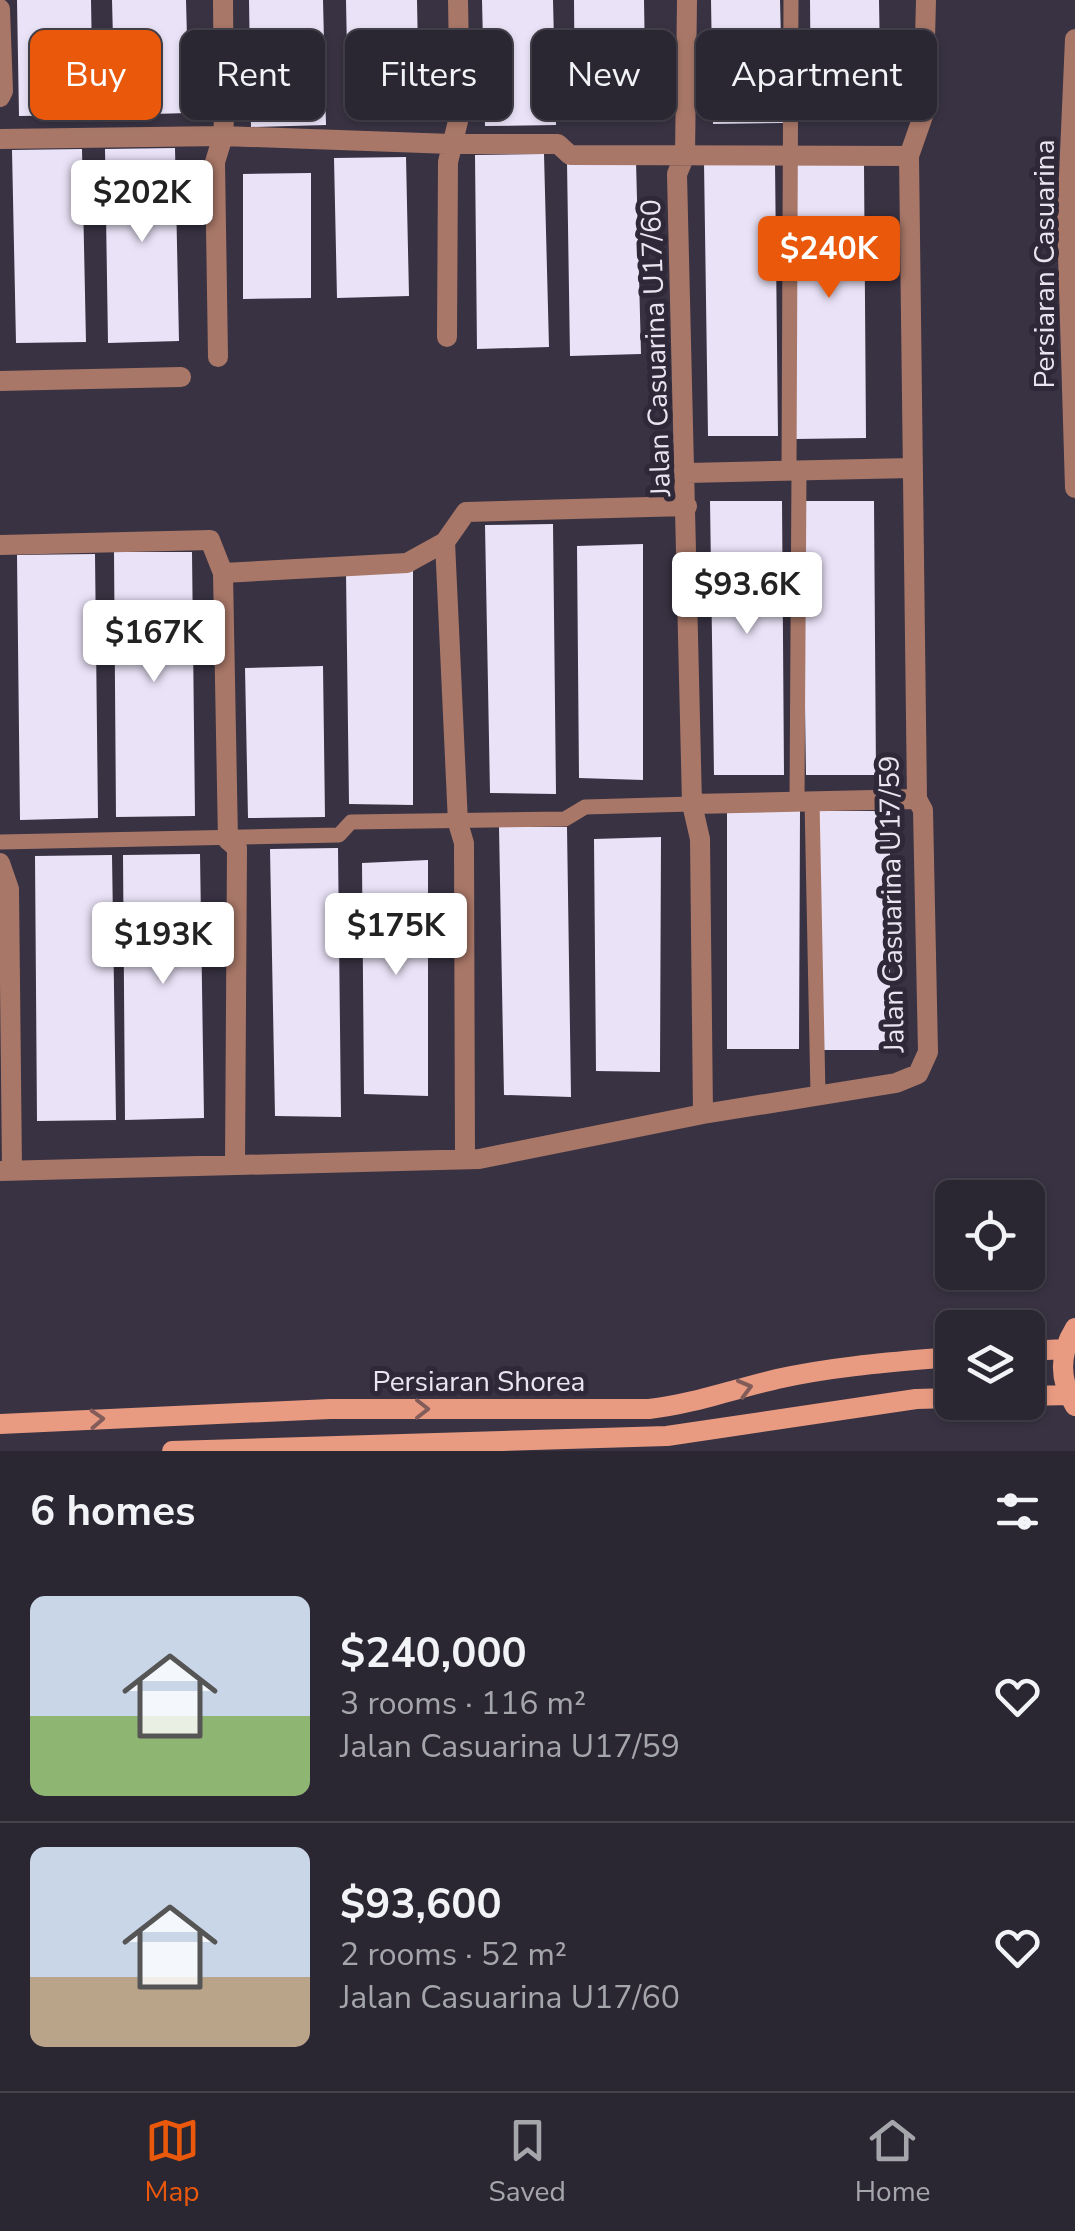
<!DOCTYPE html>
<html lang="en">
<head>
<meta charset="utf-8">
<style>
  :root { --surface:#2a2632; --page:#322e3a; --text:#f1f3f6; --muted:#a5a5ac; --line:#46434d; --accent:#ea580c }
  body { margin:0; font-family:"Nunito Sans",sans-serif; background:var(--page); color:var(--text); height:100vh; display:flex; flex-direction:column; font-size:38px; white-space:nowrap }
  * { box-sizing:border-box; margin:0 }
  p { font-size:32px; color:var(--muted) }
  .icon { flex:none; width:55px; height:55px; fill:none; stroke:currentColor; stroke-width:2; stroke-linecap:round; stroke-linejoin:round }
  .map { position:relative; height:1451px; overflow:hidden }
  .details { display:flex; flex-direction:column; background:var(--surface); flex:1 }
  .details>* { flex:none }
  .banner { position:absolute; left:30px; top:30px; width:1015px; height:90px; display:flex; gap:20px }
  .buttons { position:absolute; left:935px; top:1180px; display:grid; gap:20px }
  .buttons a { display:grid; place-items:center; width:110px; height:110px; border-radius:15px; background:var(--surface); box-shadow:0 2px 8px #0004,0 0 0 2px var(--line); font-size:50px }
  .price { position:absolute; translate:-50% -85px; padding:0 22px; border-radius:10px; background:#fff; color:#222; font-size:32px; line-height:65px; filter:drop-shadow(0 2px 5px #0008) }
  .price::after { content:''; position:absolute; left:50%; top:60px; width:30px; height:22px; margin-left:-15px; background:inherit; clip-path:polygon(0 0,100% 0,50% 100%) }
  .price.selected { background:var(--accent); color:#fff }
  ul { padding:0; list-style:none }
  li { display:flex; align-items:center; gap:30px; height:250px; padding:0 30px }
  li+li { border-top:2px solid var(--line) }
  li span { display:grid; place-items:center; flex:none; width:280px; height:200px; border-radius:15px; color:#555 }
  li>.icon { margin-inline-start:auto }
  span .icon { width:120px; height:120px; fill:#fffc; stroke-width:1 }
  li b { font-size:42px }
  h2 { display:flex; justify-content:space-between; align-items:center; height:120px; padding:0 30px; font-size:42px }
  .pill { padding:0 35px; border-radius:15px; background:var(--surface); box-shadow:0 2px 8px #0004,0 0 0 2px var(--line); font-size:35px; line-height:90px }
  .pill.selected { background:var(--accent); color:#fff }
  .tab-bar { display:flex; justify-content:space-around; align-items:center; height:140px; border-top:2px solid var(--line); background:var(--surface); font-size:28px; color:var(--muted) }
  .tab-bar a { display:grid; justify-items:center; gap:5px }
  .tab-bar .selected { color:var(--accent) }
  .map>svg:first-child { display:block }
  .building { fill:#eae3f8 }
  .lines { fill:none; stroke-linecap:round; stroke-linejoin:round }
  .service { stroke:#a87768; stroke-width:15 }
  .minor { stroke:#a87768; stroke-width:20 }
  .tertiary { stroke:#a87768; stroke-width:20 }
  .secondary { stroke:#e99b82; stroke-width:20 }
  .oneway { stroke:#825c59 }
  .labels { text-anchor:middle; stroke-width:10; stroke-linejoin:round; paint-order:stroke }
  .street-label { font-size:28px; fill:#e9e5f0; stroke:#2e2838 }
</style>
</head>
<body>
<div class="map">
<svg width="1075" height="1451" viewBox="0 0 1075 1451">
  <rect width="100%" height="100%" fill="#383242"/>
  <path class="building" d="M17 0H91L93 115 19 116Z
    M112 0H186L189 113 115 115Z
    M249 0H323L326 125 251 127Z
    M346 0H417L419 104H348Z
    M482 0H553L556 125 485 126Z
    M574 0H644L646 122H575Z
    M711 0H780L783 123 713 124Z
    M810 0H879L881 118H811Z
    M175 148 179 341 108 343 105 149Z
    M82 149 86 342 16 343 12 150Z
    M544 154 549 347 477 349 475 155Z
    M406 157 409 296 337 298 334 158Z
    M636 161 641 354 570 356 567 162Z
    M704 162H775L778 436H708Z
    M864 164 866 438 796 439 792 165Z
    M311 173V298L243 299V174Z
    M710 501H782L784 775H714Z
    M802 501H874L876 775H806Z
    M553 524 556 794 490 793 485 525Z
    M643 544V780L579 778 577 546Z
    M114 552H192L195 816 116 817Z
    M95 554 98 818 20 820 17 555Z
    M413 569V805L349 804 346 572Z
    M323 666 325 817 248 818 245 668Z
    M727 810 800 811 799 1049H727Z
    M817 811H890V1050H817Z
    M499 827H567L571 1097 504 1095Z
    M661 837 660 1072 596 1071 594 839Z
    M338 848 341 1117 275 1116 270 849Z
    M200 854 204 1118 125 1120 123 855Z
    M112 855 116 1120 37 1121 35 856Z
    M428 860V1096L364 1094 362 863Z"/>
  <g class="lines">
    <path class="service" d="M789 471 791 0
      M797 801 799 471
      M812 801 818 1095
      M0 842 339 835 351 822 565 819 585 807 692 804"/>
    <path class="minor" d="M687 0 685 155 677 174 692 804 700 839 703 1114
      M0 9 3 91 0 97
      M0 139 223 136 452 144H558L570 155 909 156
      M447 337 448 162 460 113 458 0
      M218 357 215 162 223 136 224 119 223 0
      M0 381 181 377
      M686 473 911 468
      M445 542 458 823 464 843 465 1159
      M0 545 210 540 223 573 407 563 445 542 466 512 687 506
      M223 573 228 840 237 848 235 1164
      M692 804 917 799
      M0 863 9 889 12 1170
      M0 1171 479 1159 703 1114 896 1083 918 1074 928 1052 923 810 917 799 909 156 923 116 926 0"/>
    <path class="tertiary" d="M1075 39 1067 222 1075 488"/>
    <path class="secondary" d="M1075 1328C1059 1354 1059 1380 1075 1406
      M1028 1351 1065 1349
      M1028 1396 1068 1395
      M0 1424 330 1409H649C693 1404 734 1389 777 1379 835 1366 894 1362 952 1357
      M172 1451 667 1436 916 1399 952 1398"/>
  </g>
  <defs><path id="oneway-chevron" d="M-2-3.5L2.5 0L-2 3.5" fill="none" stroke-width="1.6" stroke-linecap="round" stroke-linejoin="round" transform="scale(2.5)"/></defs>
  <g class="oneway">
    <use href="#oneway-chevron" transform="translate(745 1388) rotate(-15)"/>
    <use href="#oneway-chevron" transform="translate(422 1409)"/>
    <use href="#oneway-chevron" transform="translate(97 1419) rotate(-3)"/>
  </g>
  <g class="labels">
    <g class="street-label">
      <text transform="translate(1044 264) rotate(-90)" y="10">Persiaran Casuarina</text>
      <text transform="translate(655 348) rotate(-92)" y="10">Jalan Casuarina U17/60</text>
      <text transform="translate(891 904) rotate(-91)" y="10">Jalan Casuarina U17/59</text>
      <text x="479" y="1391">Persiaran Shorea</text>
    </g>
  </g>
</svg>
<div class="buttons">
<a><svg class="icon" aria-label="locate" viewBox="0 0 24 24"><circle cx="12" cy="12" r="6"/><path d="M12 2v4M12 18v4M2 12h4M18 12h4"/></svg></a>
<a><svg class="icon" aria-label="layers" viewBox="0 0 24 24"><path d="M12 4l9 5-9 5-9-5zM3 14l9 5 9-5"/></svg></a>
</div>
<b class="price" style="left:142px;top:245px">$202K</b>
<b class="price selected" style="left:829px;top:301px">$240K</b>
<b class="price" style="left:747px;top:637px">$93.6K</b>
<b class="price" style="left:154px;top:685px">$167K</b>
<b class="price" style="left:396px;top:978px">$175K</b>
<b class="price" style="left:163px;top:987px">$193K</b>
<div class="banner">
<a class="pill selected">Buy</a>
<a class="pill">Rent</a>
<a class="pill">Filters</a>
<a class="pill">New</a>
<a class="pill">Apartment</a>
</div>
</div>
<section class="details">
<h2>6 homes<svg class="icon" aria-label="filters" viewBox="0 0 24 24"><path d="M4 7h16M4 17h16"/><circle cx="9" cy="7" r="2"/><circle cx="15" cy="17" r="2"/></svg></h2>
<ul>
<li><span style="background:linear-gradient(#c9d6e8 60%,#8fb573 0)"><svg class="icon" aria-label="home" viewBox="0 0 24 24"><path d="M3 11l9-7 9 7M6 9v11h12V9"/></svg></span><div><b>$240,000</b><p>3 rooms · 116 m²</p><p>Jalan Casuarina U17/59</p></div><svg class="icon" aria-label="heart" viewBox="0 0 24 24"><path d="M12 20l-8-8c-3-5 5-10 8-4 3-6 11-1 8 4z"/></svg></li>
<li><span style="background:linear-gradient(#c9d6e8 65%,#b9a48a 0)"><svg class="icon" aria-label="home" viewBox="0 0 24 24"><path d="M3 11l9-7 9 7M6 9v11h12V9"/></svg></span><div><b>$93,600</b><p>2 rooms · 52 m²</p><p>Jalan Casuarina U17/60</p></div><svg class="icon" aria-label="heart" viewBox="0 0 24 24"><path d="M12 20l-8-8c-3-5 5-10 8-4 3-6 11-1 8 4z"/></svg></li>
</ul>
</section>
<nav class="tab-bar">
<a class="selected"><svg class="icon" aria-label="map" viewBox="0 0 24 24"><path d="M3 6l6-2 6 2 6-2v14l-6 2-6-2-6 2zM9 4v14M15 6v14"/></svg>Map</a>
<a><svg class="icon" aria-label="saved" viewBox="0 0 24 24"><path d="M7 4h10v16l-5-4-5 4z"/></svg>Saved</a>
<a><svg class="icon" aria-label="home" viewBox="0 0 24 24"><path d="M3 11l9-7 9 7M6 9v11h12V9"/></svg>Home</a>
</nav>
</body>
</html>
